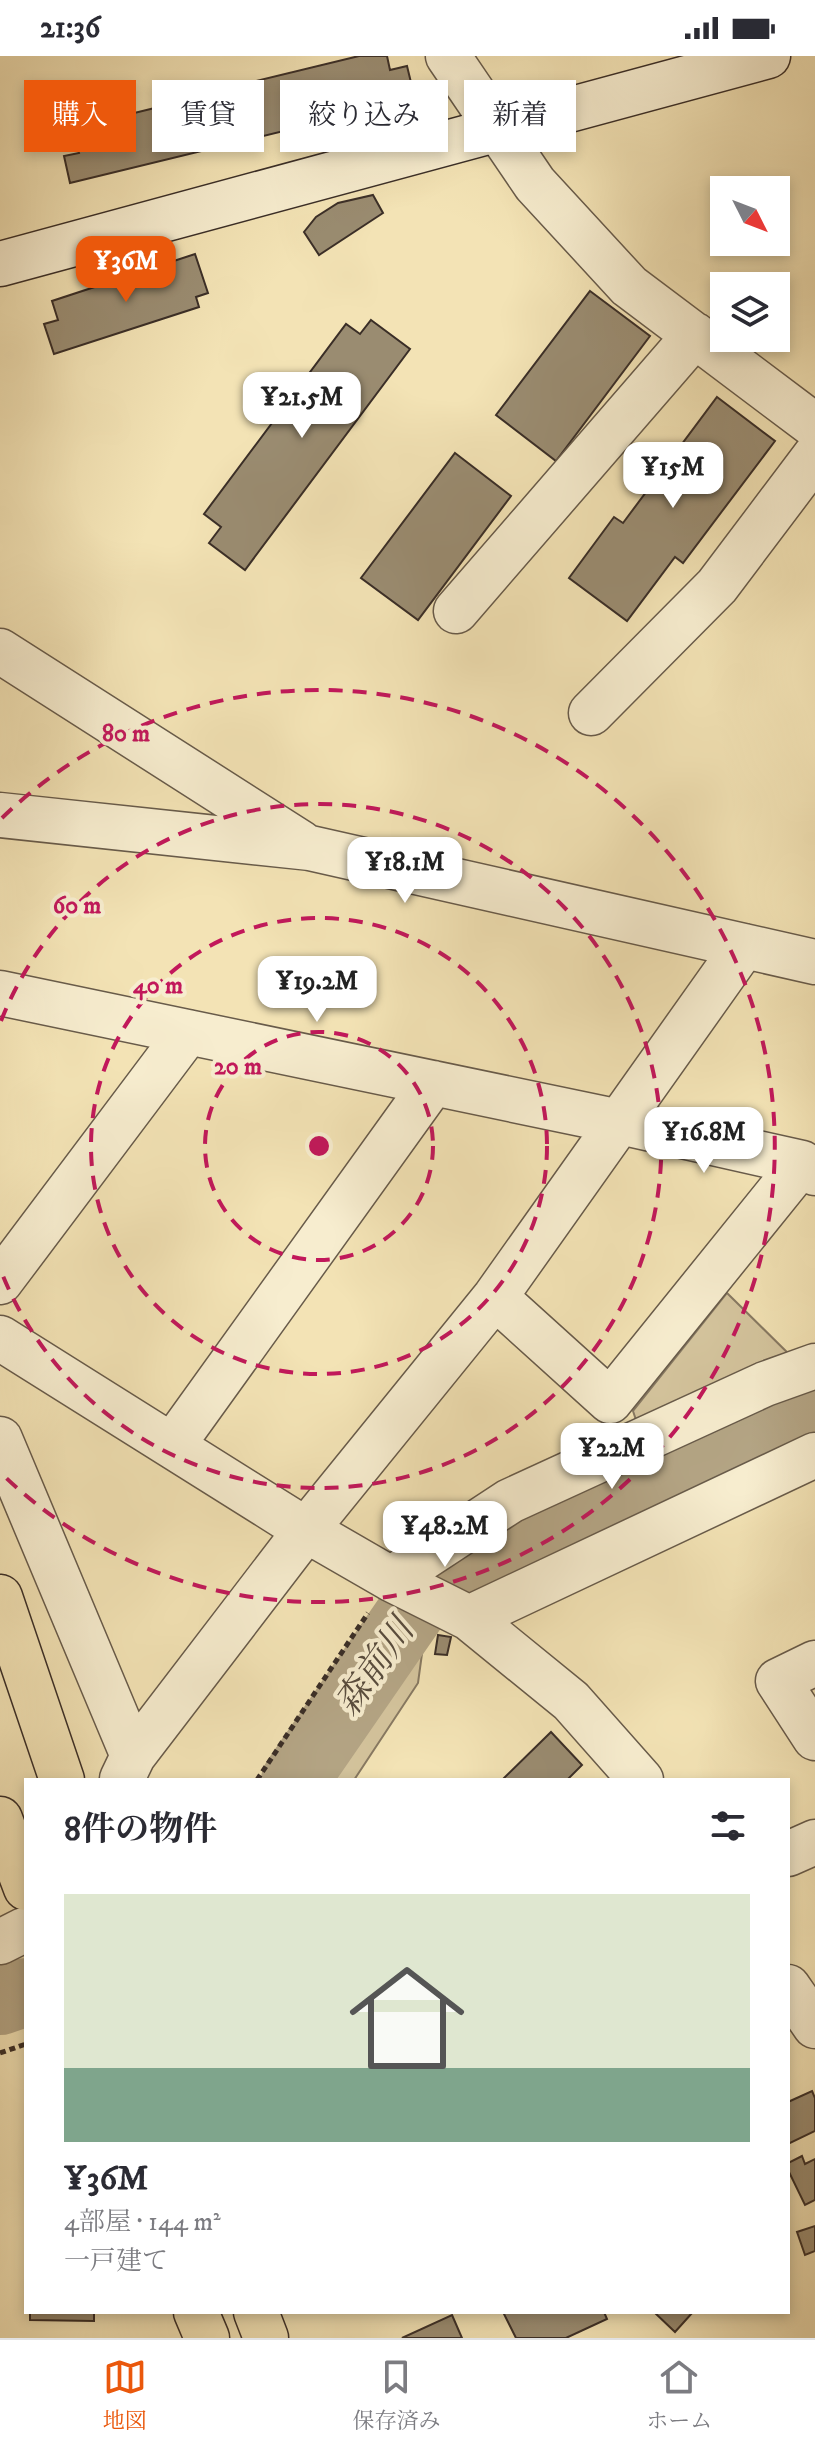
<!DOCTYPE html>
<html lang="ja">
<head>
<meta charset="utf-8">
<style>
  :root { --surface:#fff; --page:#f7f7f7; --text:#2b2b33; --muted:#7c7c81; --line:#e1e1e2; --accent:#ea580c }
  body { margin:0; font-family:"IM FELL DW Pica","Noto Serif JP",serif; background:var(--page); color:var(--text); height:100vh; display:flex; flex-direction:column; font-size:30px; white-space:nowrap }
  * { box-sizing:border-box; margin:0 }
  p { font-size:26px; color:var(--muted) }
  .icon { flex:none; width:44px; height:44px; fill:none; stroke:currentColor; stroke-width:2; stroke-linecap:round; stroke-linejoin:round }
  .map { position:relative; flex:1; overflow:hidden }
  .details { position:absolute; left:24px; top:1722px; width:766px; height:536px; display:flex; flex-direction:column; background:var(--surface); border-radius:0px; box-shadow:0 4px 12px #0003 }
  .details>* { flex:none }
  .hud { position:absolute; left:24px; top:24px; width:768px; height:72px; display:flex; gap:16px }
  .needle { width:52px; rotate:132deg }
  .tools { position:absolute; left:710px; top:120px; display:grid; gap:16px }
  .tools a { display:grid; place-items:center; width:80px; height:80px; border-radius:0px; background:var(--surface); box-shadow:0 4px 12px #0003; font-size:40px }
  .price { position:absolute; translate:-50% -68px; padding:0 18px; border-radius:16px; background:#fff; color:#222; font-size:26px; line-height:52px; filter:drop-shadow(0 2px 4px #0008) }
  .price::after { content:''; position:absolute; left:50%; top:48px; width:24px; height:18px; margin-left:-12px; background:inherit; clip-path:polygon(0 0,100% 0,50% 100%) }
  .price.on { background:var(--accent); color:#fff }
  ul { padding:0; list-style:none }
  li { display:grid; align-content:center; gap:16px; height:424px; padding:0 40px }
  li span { display:grid; place-items:center; height:248px; border-radius:0px; color:#555 }
  li>.icon { margin-inline-start:auto }
  span .icon { width:144px; height:144px; fill:#fffc; stroke-width:1 }
  li b { font-size:34px }
  h2 { display:flex; justify-content:space-between; align-items:center; height:96px; padding:0 40px; font-size:34px }
  .tag { padding:0 28px; border-radius:0px; background:var(--surface); box-shadow:0 4px 12px #0003; font-size:28px; line-height:72px }
  .tag.on { background:var(--accent); color:#fff }
  .status { display:flex; justify-content:space-between; align-items:center; height:56px; padding:0 40px; background:var(--surface); direction:ltr }
  .status svg { height:22px; fill:currentColor }
  .tab-bar { display:flex; justify-content:space-around; align-items:center; height:112px; border-top:2px solid var(--line); background:var(--surface); font-size:22px; color:var(--muted) }
  .tab-bar a { display:grid; justify-items:center; gap:4px }
  .tab-bar .on { color:var(--accent) }
  .map>svg:first-child { display:block }
  .green { fill:#d4c49d; stroke:#877962; stroke-width:2 }
  .lines { fill:none; stroke-linecap:round; stroke-linejoin:round }
  .river { stroke:#b4a585; stroke-width:68 }
  .building { fill:#9a8c71; stroke:#3a2e27; stroke-width:2 }
  .street-casing { stroke:#685b4a; stroke-width:47 }
  .secondary-casing { stroke:#3a2e27; stroke-width:47 }
  .highway-casing { stroke:#3a2e27; stroke-width:47 }
  .path { stroke:#3a2e27; stroke-width:5; stroke-dasharray:6 4; stroke-linecap:butt }
  .street { stroke:#f7edcf; stroke-width:44 }
  .secondary { stroke:#f7edcf; stroke-width:44 }
  .highway { stroke:#f3e3b5; stroke-width:44 }
  .ring { fill:none; stroke:#c2185b; stroke-width:4; stroke-dasharray:14 10 }
  .labels { text-anchor:middle; stroke-width:8; stroke-linejoin:round; paint-order:stroke }
  .water-label { font-size:36px; font-style:italic; fill:#584c3e; stroke:#f7edcf }
  .centre { fill:#c2185b; stroke:#f7edcf; stroke-width:4 }
  .ring-label { font-size:24px; text-anchor:middle; font-weight:bold; fill:#c2185b; stroke:#f7edcf; stroke-width:8; stroke-linejoin:round; paint-order:stroke }
</style>
</head>
<body>
<div class="status"><b>21:36</b><svg viewBox="0 0 49 12"><path d="M0 12V9h3v3zM5 12V6h3v6zM10 12V3h3v9zM15 12V0h3v12zM26 1h20v11H26zM47 4h2v5h-2z"/></svg></div>
<div class="map">
<svg width="815" height="2282" viewBox="0 0 815 2282">
  <rect width="100%" height="100%" fill="#f3e3b5"/>
  <filter id="stains"><feTurbulence type="fractalNoise" baseFrequency=".0025" numOctaves="4"/><feColorMatrix values="0 0 0 0 .2 0 0 0 0 .09 0 0 0 0 .02 0 0 0 .5 -.17"/></filter>
  <radialGradient id="worn" r=".72"><stop offset=".6" stop-color="#630" stop-opacity="0"/><stop offset="1" stop-color="#630" stop-opacity=".3"/></radialGradient>
  <path class="green" d="M727 1237 801 1310 641 1379 633 1355Z
    M424 1583 418 1627 354 1724H302L397 1584Z"/>
  <g class="lines">
    <path class="river" d="M295 1724 415 1550 464 1509 521 1478 815 1352
      M0 1945 26 1936"/>
  </g>
  <path class="building" d="M359 0H387L390 14 407 10 415 43 70 127 64 100 79 97 73 72 220 36 221 42 242 37 240 29Z
    M373 139 383 157 319 199 304 176 316 161 338 147Z
    M195 198 208 237 196 241 199 251 54 298 44 268 58 264 52 245Z
    M590 235 650 280 556 405 496 359Z
    M371 264 410 293 245 514 209 487 221 471 204 458 346 268 360 278Z
    M717 341 775 385 683 507 675 501 627 565 569 522 614 461 623 467Z
    M455 397 511 440 418 564 361 522Z
    M438 1579 451 1581 447 1599 435 1598Z
    M551 1676 582 1709 567 1724H502Z
    M812 2035 815 2042V2075L788 2088V2046Z
    M802 2100 805 2108 815 2103V2144L805 2149 788 2114V2107Z
    M815 2170V2195L805 2199 797 2176Z
    M30 2256H94V2265L30 2264Z
    M503 2256H604L607 2263 566 2282H516Z
    M654 2256H693L675 2276Z
    M452 2259 462 2282H402Z"/>
  <g class="lines">
    <defs>
      <path id="street" d="M448 0 535 128 629 230 815 370
        M456 555 695 279
        M0 595 301 787
        M591 657 717 530 815 400
        M0 759 310 792 815 906
        M0 937 620 1066 802 1107 815 1117
        M0 1226 188 976
        M495 1241 610 1345 802 1107
        M0 1282 306 1474 391 1523 469 1562 571 1645 641 1724
        M0 1383 133 1700 122 1723
        M172 1390 433 1027
        M391 1523 510 1445 765 1328 815 1310
        M469 1562 815 1399
        M815 1607 778 1625 815 1682
        M133 1700 306 1474 495 1241 744 890
        M788 1798 815 1786
        M0 1886 24 1874
        M788 1931 815 1970"/>
      <path id="secondary" d="M0 208 768 0"/>
      <path id="highway" d="M0 1541 62 1724
        M0 1763 26 1832
        M196 2256 207 2282
        M256 2256 266 2282"/>
    </defs>
    <use href="#street" class="street-casing"/>
    <use href="#secondary" class="secondary-casing"/>
    <use href="#highway" class="highway-casing"/>
    <path class="path" d="M257 1724 368 1557
      M0 1997 26 1988"/>
    <use href="#street" class="street"/>
    <use href="#secondary" class="secondary"/>
    <use href="#highway" class="highway"/>
  </g>
  <g class="ring">
    <circle cx="319" cy="1090" r="114"/>
    <circle cx="319" cy="1090" r="228"/>
    <path d="M1 965A342 342 0 1 1 1 1215"/>
    <path d="M2 762A456 456 0 1 1 2 1418"/>
  </g>
  <g class="labels">
    <g class="water-label">
      <text transform="translate(373 1610) rotate(-55)" y="13">森前川</text>
    </g>
  </g>
  <circle cx="319" cy="1090" r="12" class="centre"/>
  <g class="ring-label">
    <text x="126" y="685">80 m</text>
    <text x="77" y="857">60 m</text>
    <text x="158" y="937">40 m</text>
    <text x="238" y="1018">20 m</text>
  </g>
  <rect width="100%" height="100%" filter="url(#stains)"/>
  <rect width="100%" height="100%" fill="url(#worn)"/>
</svg>
<div class="tools">
<a><svg class="needle" viewBox="-14 -14 28 28"><path d="M0-13l5 13h-10z" fill="#e53935"/><path d="M0 13l5-13h-10z" fill="#7c7c81"/></svg></a>
<a><svg class="icon" aria-label="layers" viewBox="0 0 24 24"><path d="M12 4l9 5-9 5-9-5zM3 14l9 5 9-5"/></svg></a>
</div>
<b class="price on" style="left:126px;top:248px">¥36M</b>
<b class="price" style="left:302px;top:384px">¥21.5M</b>
<b class="price" style="left:673px;top:454px">¥15M</b>
<b class="price" style="left:405px;top:849px">¥18.1M</b>
<b class="price" style="left:317px;top:968px">¥19.2M</b>
<b class="price" style="left:704px;top:1119px">¥16.8M</b>
<b class="price" style="left:612px;top:1435px">¥22M</b>
<b class="price" style="left:445px;top:1513px">¥48.2M</b>
<div class="hud">
<a class="tag on">購入</a>
<a class="tag">賃貸</a>
<a class="tag">絞り込み</a>
<a class="tag">新着</a>
</div>
<section class="details">
<h2>8件の物件<svg class="icon" aria-label="filters" viewBox="0 0 24 24"><path d="M4 7h16M4 17h16"/><circle cx="9" cy="7" r="2"/><circle cx="15" cy="17" r="2"/></svg></h2>
<ul>
<li><span style="background:linear-gradient(#dfe7d0 70%,#7fa58c 0)"><svg class="icon" aria-label="home" viewBox="0 0 24 24"><path d="M3 11l9-7 9 7M6 9v11h12V9"/></svg></span><div><b>¥36M</b><p>4部屋 · 144 m²</p><p>一戸建て</p></div></li>
</ul>
</section>
</div>
<nav class="tab-bar">
<a class="on"><svg class="icon" aria-label="map" viewBox="0 0 24 24"><path d="M3 6l6-2 6 2 6-2v14l-6 2-6-2-6 2zM9 4v14M15 6v14"/></svg>地図</a>
<a><svg class="icon" aria-label="saved" viewBox="0 0 24 24"><path d="M7 4h10v16l-5-4-5 4z"/></svg>保存済み</a>
<a><svg class="icon" aria-label="home" viewBox="0 0 24 24"><path d="M3 11l9-7 9 7M6 9v11h12V9"/></svg>ホーム</a>
</nav>
</body>
</html>
